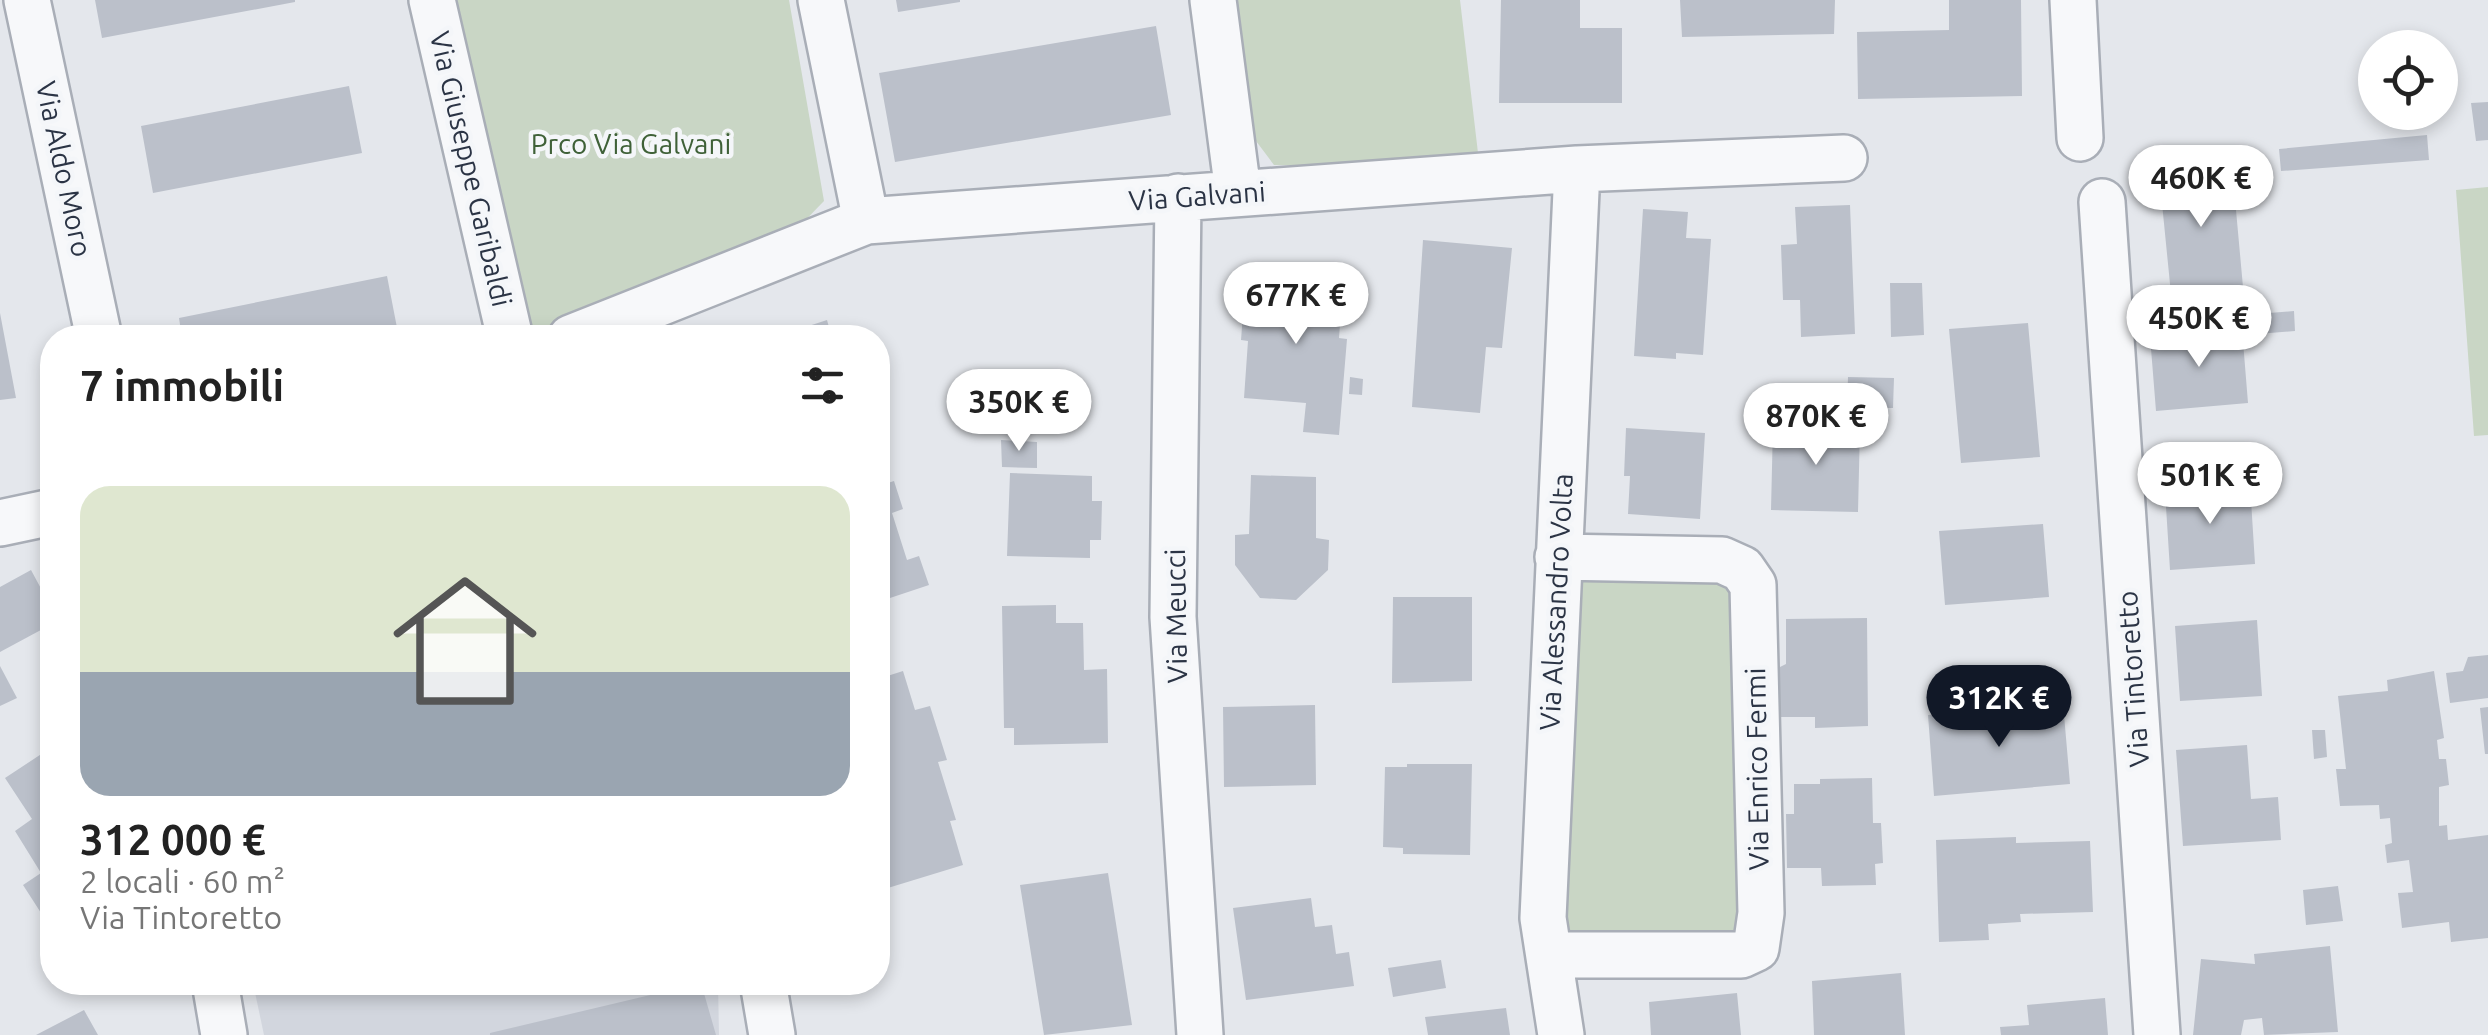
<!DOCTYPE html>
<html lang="it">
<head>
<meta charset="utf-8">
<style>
  :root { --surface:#fff; --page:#f6f6f6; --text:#222; --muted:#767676; --line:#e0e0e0; --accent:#111827 }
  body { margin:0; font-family:Ubuntu,sans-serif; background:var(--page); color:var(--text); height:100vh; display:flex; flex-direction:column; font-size:38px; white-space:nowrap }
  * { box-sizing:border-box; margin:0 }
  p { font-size:32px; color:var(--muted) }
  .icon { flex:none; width:55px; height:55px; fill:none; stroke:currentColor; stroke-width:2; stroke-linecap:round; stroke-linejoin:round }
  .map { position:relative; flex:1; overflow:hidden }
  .details { position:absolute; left:40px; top:325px; width:850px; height:670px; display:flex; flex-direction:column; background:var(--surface); border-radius:40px; box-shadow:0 5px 15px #0003 }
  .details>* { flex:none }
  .controls { position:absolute; left:2358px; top:30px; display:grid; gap:20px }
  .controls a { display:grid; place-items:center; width:100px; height:100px; border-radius:50%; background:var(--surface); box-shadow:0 5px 15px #0003; font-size:50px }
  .price { position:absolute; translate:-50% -85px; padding:0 22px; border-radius:35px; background:#fff; color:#222; font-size:32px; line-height:65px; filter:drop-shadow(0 2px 5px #0008) }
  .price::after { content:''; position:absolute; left:50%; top:60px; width:30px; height:22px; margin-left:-15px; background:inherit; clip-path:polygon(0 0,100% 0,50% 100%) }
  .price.selected { background:var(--accent); color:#fff }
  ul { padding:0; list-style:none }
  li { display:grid; align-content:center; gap:20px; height:530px; padding:0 40px }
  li+li { border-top:2px solid var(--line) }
  li span { display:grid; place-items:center; height:310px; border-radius:30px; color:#555 }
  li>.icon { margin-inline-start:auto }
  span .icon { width:180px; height:180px; fill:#fffc; stroke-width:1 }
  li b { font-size:42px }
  h2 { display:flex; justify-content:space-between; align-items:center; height:120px; padding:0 40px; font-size:42px }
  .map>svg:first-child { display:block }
  .built { fill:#d2d6de }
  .green { fill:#c9d6c5 }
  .building { fill:#bbc0ca }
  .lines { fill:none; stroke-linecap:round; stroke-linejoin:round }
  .minor-casing { stroke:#a9aeb7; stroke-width:50 }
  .minor { stroke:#f7f8fa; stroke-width:45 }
  .labels { text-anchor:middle; stroke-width:9; stroke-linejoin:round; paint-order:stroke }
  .park-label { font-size:28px; fill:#3f6138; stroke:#f4f6f9 }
  .street-label { font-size:28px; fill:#2b3445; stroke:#f4f6f9 }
</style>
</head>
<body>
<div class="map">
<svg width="2488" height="1035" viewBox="0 0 2488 1035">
  <rect width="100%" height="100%" fill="#e4e7ec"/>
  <path class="built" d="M253 983H718L719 1035H264Z"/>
  <path class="green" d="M454 0H789L824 201 792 234 539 337 523 331Z
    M1237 0H1460L1480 170 1274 165 1253 137Z
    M2488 187V435L2474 436 2456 190Z
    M1569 567 1725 573 1738 590 1740 927 1734 947 1559 943Z"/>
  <path class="building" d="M95 0H295V2L102 38Z
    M896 0H960V2L898 12Z
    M1501 0H1580V28H1622V103H1499Z
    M1680 0H1835L1834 34 1682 37Z
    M1949 0H2021L2022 96 1858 99 1857 32 1949 30Z
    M1156 26 1171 115 895 162 879 73Z
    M349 86 362 153 153 193 141 126Z
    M2488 102V140L2476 141 2471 103Z
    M2427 135 2429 160 2281 171 2279 149Z
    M2232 166 2243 287 2171 294 2159 173Z
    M1850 205 1855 334 1801 337 1800 300H1783L1781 245 1797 244 1795 207Z
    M1643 209 1688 212 1686 238 1711 239 1703 355 1676 353V359L1634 356Z
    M1423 240 1512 248 1502 348 1486 347 1480 413 1412 407Z
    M1246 275 1343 283 1339 338 1347 339 1339 435 1303 432 1306 403 1244 398 1248 341 1241 340Z
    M387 276 399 338H182L179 318Z
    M1890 283H1922L1924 335 1891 337Z
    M2294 311 2295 331 2246 335 2244 315Z
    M0 313 16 398 0 400Z
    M827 320 832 338H775V337Z
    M2028 323 2040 457 1961 463 1949 329Z
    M2242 329 2248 403 2156 411 2150 336Z
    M1350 377 1363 379 1362 395 1349 394Z
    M1848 377 1894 378 1893 408H1847Z
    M878 382 889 414 878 418Z
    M1773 425 1860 427 1858 512 1771 510Z
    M1626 428 1705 433 1700 519 1628 514 1630 476H1624Z
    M1001 440 1037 442V468L1002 467Z
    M1010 473 1092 476V501H1102L1101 540H1090V558L1007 556Z
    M1251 475 1316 477V538L1329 540 1328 570 1296 600 1260 598 1235 565V535L1249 534Z
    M894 481 903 509 892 513 907 560 919 556 929 585 878 602V486Z
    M2250 484 2255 564 2170 570 2165 491Z
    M2043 524 2049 597 1945 605 1939 531Z
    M31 570 52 609V624L0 652V587Z
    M1393 597H1472V681L1392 683Z
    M1056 605V623H1083L1084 670 1107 669 1108 743 1014 745V728H1004L1002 606Z
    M1867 618 1868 726 1815 728V717H1775L1774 670 1786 664V619Z
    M2257 620 2262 696 2180 701 2175 626Z
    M2488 655V698L2450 703 2446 673 2463 671 2468 657Z
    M0 666 17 698 0 706Z
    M903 671 915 710 930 706 947 760 938 762 956 820 950 821 963 865 878 891V801L884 799 878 779V679Z
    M2434 671 2444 738 2437 740 2439 759H2446L2449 785 2439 787V826L2447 825 2448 840 2488 835V938L2451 942 2449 922 2402 928 2398 893 2413 892 2409 860 2387 863 2385 845 2392 843 2390 818 2380 819 2379 805 2340 806 2336 769H2346L2338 696 2388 691 2387 680Z
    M2063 703 2070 784 1934 796 1928 715Z
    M1315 705 1316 785 1224 787 1223 707Z
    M2488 707V754H2485L2480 708Z
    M2312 730H2325L2327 757 2314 759Z
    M2247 745 2251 799 2278 797 2281 840 2183 846 2176 750Z
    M52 747V930L23 885 41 873 15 831 32 819 5 778Z
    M1407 764H1472L1470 855 1403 854V848L1383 847 1385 767H1407Z
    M1872 778 1873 823H1881L1883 863 1875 864 1876 885 1822 886 1821 868H1787L1786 814H1794V784H1820V779Z
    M2016 837V843L2090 841 2093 912 2020 914 2021 922 1988 924 1989 940 1939 942 1936 840Z
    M1108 873 1132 1025 1044 1035 1020 885Z
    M2338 886 2343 921 2306 925 2303 890Z
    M1311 898 1315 927 1332 925 1336 954 1349 952 1354 986 1246 1000 1233 908Z
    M2330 946 2338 1032 2264 1035 2262 1018 2244 1020 2241 1035H2193L2201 959 2255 964 2254 954Z
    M1441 960 1446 988 1393 997 1388 968Z
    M1901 973 1905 1035H1814L1812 981Z
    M701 983 716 1035H490V1033Z
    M1737 993 1741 1035H1651L1649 1002Z
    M2105 998 2108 1035H2001L2000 1027 2029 1025 2027 1005Z
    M1506 1008 1510 1035H1428L1425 1017Z
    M84 1010 98 1035H36Z"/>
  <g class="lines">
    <defs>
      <path id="minor" d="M27 0 99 338
        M432 0 510 338
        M821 0 866 221
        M1213 0 1238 192
        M2073 0 2080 138
        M1178 197 1173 617 1200 1035
        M2102 202 2157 1035
        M571 338 866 221 1577 169 1844 158
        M0 523 52 512
        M1549 955H1741L1756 948 1761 913 1753 585 1742 569 1722 560 1558 557
        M215 982 224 1035
        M763 982 772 1035
        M1561 1035 1543 918 1577 169"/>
    </defs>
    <use href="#minor" class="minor-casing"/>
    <use href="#minor" class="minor"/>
  </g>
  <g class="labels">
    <g class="park-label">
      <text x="631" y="154">Prco Via Galvani</text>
    </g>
    <g class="street-label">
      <text transform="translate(64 169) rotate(78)" y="10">Via Aldo Moro</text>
      <text transform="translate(471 169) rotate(77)" y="10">Via Giuseppe Garibaldi</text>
      <text transform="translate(1197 196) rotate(-4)" y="10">Via Galvani</text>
      <text transform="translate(1556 602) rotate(-87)" y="10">Via Alessandro Volta</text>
      <text transform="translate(1176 616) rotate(-91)" y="10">Via Meucci</text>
      <text transform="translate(2133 679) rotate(-94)" y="10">Via Tintoretto</text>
      <text transform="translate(1757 769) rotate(-91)" y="10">Via Enrico Fermi</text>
    </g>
  </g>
</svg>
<div class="controls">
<a><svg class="icon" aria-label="locate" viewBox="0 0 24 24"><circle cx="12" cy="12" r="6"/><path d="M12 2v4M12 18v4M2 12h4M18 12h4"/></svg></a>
</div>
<b class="price" style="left:2201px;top:230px">460K €</b>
<b class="price" style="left:1296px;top:347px">677K €</b>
<b class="price" style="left:2199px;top:370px">450K €</b>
<b class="price" style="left:1019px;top:454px">350K €</b>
<b class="price" style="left:1816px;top:468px">870K €</b>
<b class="price" style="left:2210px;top:527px">501K €</b>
<b class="price selected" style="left:1999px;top:750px">312K €</b>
<section class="details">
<h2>7 immobili<svg class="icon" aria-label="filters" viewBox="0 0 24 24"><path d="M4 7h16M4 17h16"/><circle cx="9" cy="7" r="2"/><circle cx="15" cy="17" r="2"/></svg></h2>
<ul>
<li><span style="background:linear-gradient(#dfe7d0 60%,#9aa5b1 0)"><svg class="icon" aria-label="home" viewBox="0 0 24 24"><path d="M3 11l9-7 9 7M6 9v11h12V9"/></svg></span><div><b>312 000 €</b><p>2 locali · 60 m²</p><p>Via Tintoretto</p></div></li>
</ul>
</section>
</div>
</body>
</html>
